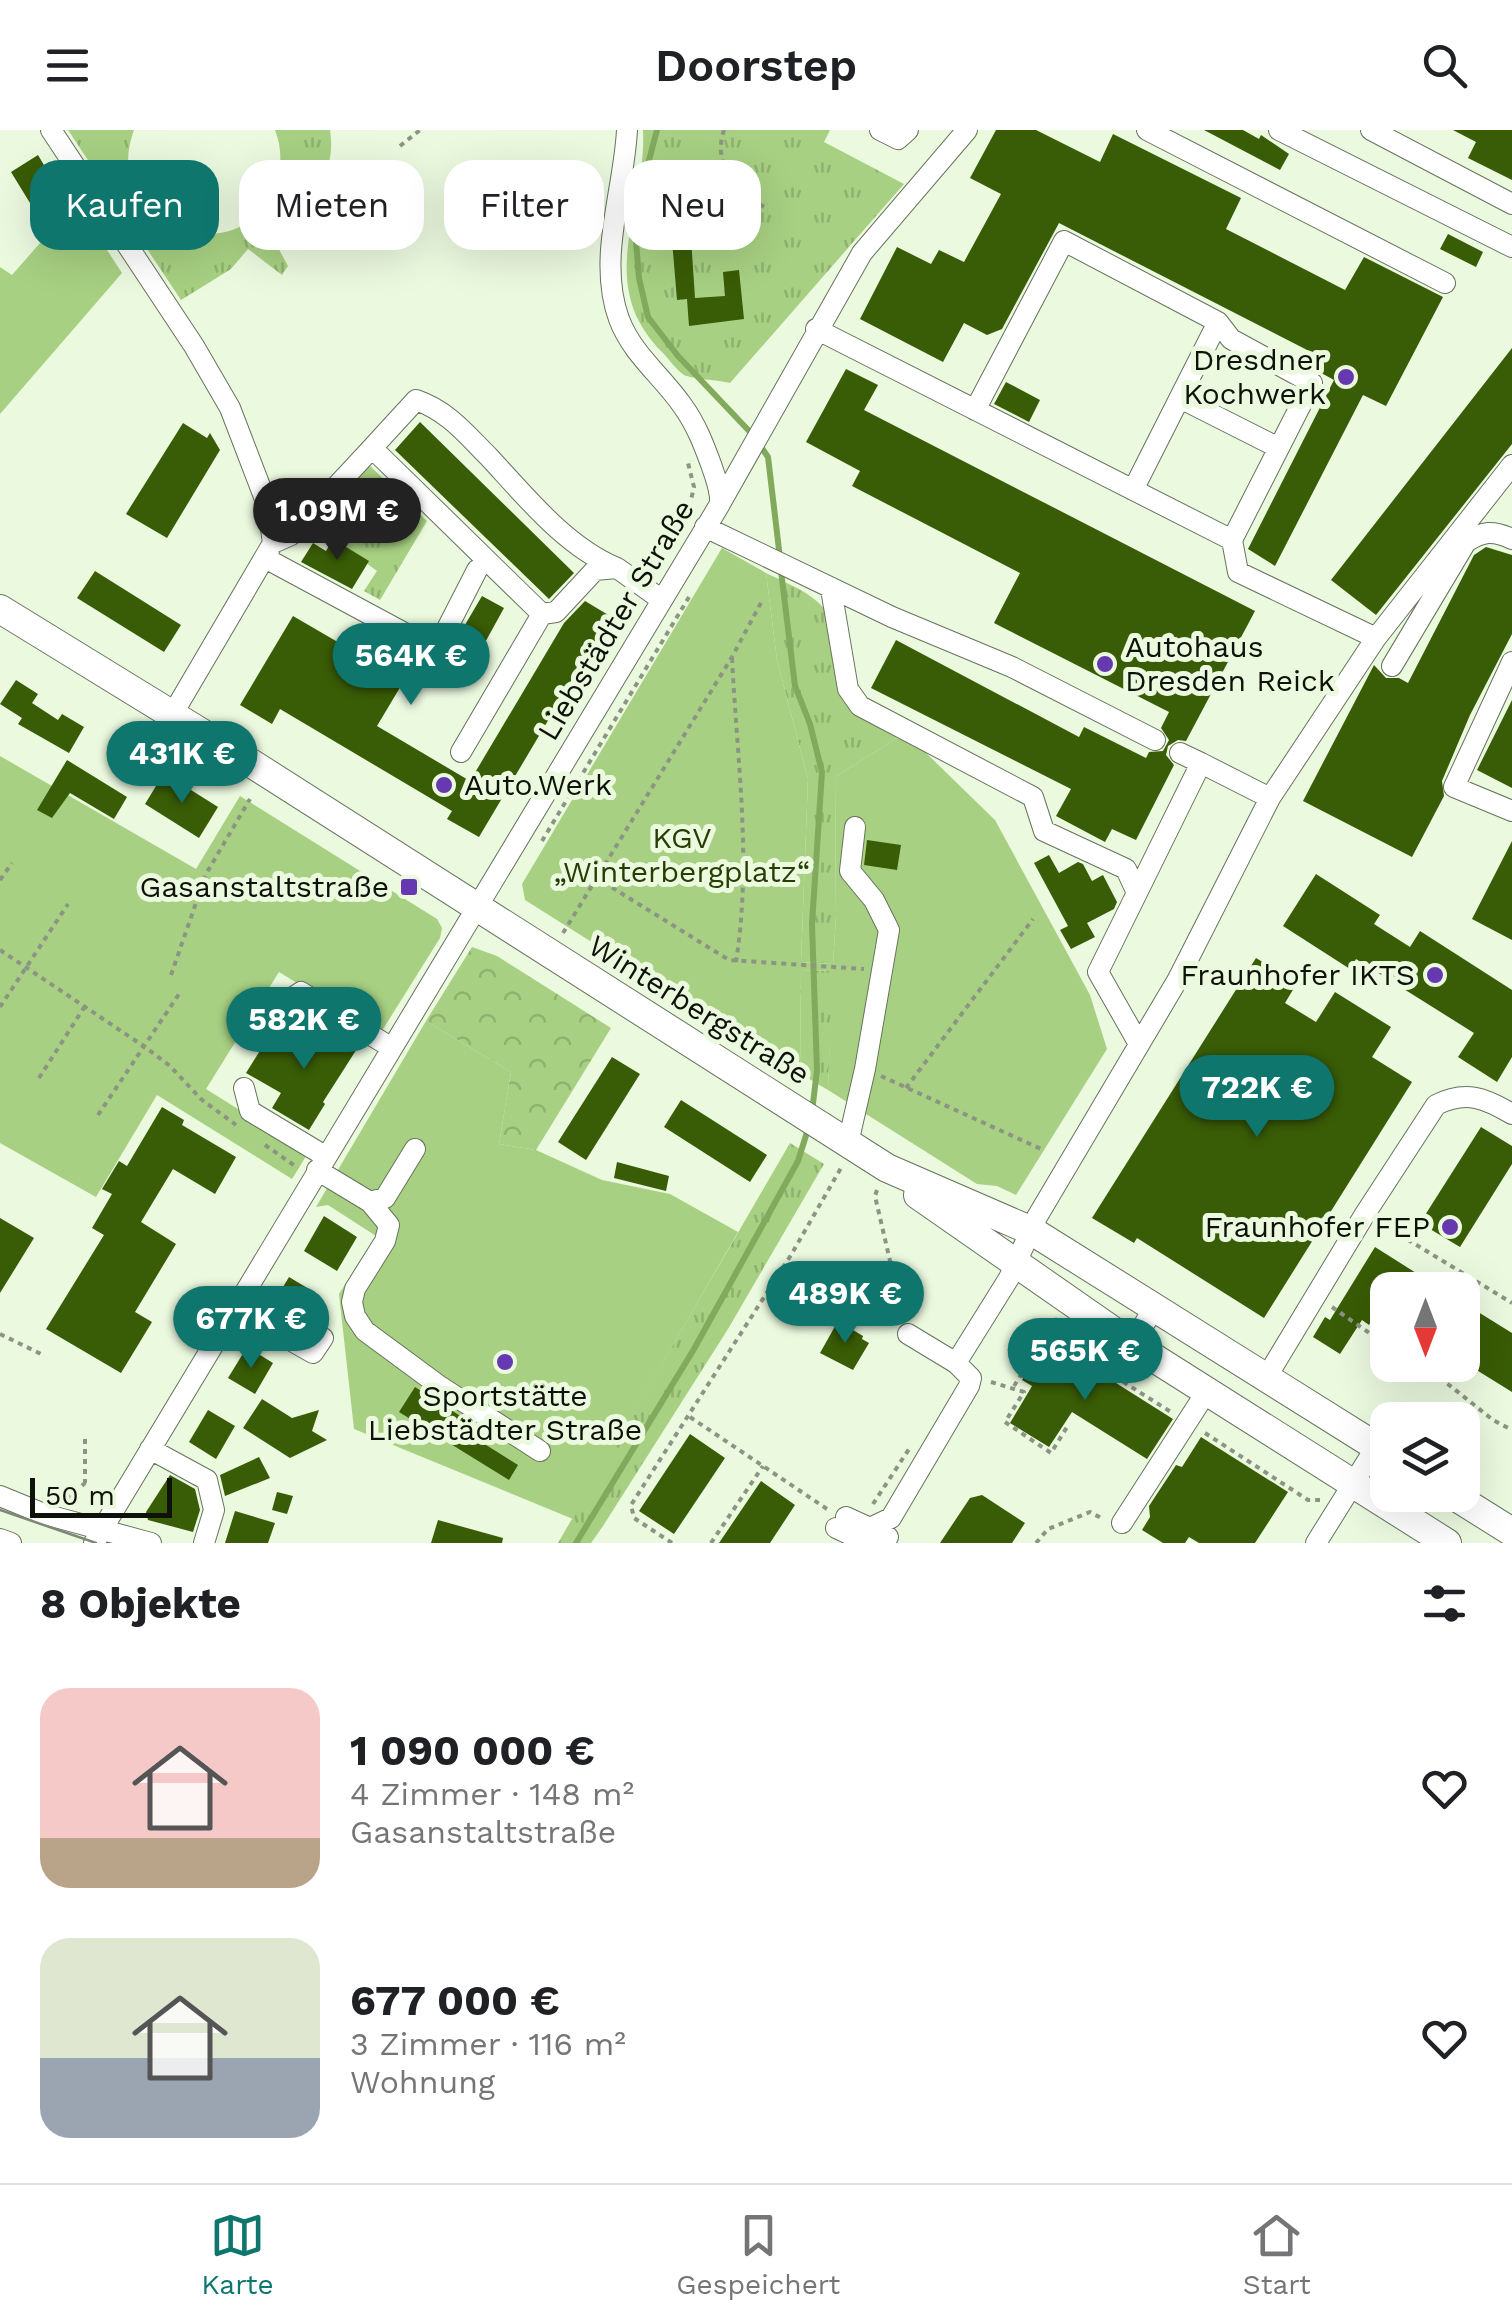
<!DOCTYPE html>
<html lang="de">
<head>
<meta charset="utf-8">
<style>
  :root { --surface:#fff; --page:#f2f2f2; --text:#202124; --muted:#757577; --line:#e0e0e0; --accent:#0f766e }
  body { margin:0; font-family:"Work Sans",sans-serif; background:var(--page); color:var(--text); height:100vh; display:flex; flex-direction:column; font-size:38px; white-space:nowrap }
  * { box-sizing:border-box; margin:0 }
  p { font-size:32px; color:var(--muted) }
  .icon { flex:none; width:55px; height:55px; fill:none; stroke:currentColor; stroke-width:2; stroke-linecap:round; stroke-linejoin:round }
  .map { position:relative; height:1413px; overflow:hidden }
  .side { display:flex; flex-direction:column; background:var(--surface); flex:1 }
  .side>* { flex:none }
  .hud { position:absolute; left:30px; top:30px; width:1000px; height:90px; display:flex; gap:20px }
  .needle { width:65px; rotate:180deg }
  .tools { position:absolute; left:1370px; top:1142px; display:grid; gap:20px }
  .tools a { display:grid; place-items:center; width:110px; height:110px; border-radius:20px; background:var(--surface); box-shadow:0 10px 40px #0002; font-size:50px }
  .scale { position:absolute; left:30px; bottom:25px; width:142px; box-sizing:border-box; padding-left:10px; border:5px solid #0e120a; border-top:0; font-size:28px; line-height:35px; white-space:nowrap; color:#0e120a; -webkit-text-stroke:8px #ebf9df; paint-order:stroke }
  .price { position:absolute; translate:-50% -85px; padding:0 22px; border-radius:35px; background:var(--accent); color:#fff; font-size:32px; line-height:65px; filter:drop-shadow(0 2px 5px #0008) }
  .price::after { content:''; position:absolute; left:50%; top:60px; width:30px; height:22px; margin-left:-15px; background:inherit; clip-path:polygon(0 0,100% 0,50% 100%) }
  .price.on { background:#222; color:#fff }
  ul { padding:0; list-style:none }
  li { display:flex; align-items:center; gap:30px; height:250px; padding:0 40px }
  li span { display:grid; place-items:center; flex:none; width:280px; height:200px; border-radius:30px; color:#555 }
  li>.icon { margin-inline-start:auto }
  span .icon { width:120px; height:120px; fill:#fffc; stroke-width:1 }
  li b { font-size:42px }
  h2 { display:flex; justify-content:space-between; align-items:center; height:120px; padding:0 40px; font-size:42px }
  .chip { padding:0 35px; border-radius:30px; background:var(--surface); box-shadow:0 10px 40px #0002; font-size:35px; line-height:90px }
  .chip.on { background:var(--accent); color:#fff }
  header { display:flex; justify-content:space-between; align-items:center; height:130px; padding:0 40px; background:var(--surface); font-size:45px; font-weight:600 }
  .menu { display:flex; justify-content:space-around; align-items:center; height:140px; border-top:2px solid var(--line); background:var(--surface); font-size:28px; color:var(--muted) }
  .menu a { display:grid; justify-items:center; gap:5px }
  .menu .on { color:var(--accent) }
  .map>svg:first-child { display:block }
  .grass { fill:url(#grass-tufts) }
  .park { fill:url(#park-crowns) }
  .garden { fill:#a7d082 }
  .lines { fill:none; stroke-linecap:round; stroke-linejoin:round }
  .stream { stroke:#82aa5c; stroke-width:6 }
  .building { fill:#395c06 }
  .minor-casing { stroke:#67735d; stroke-width:22 }
  .major-casing { stroke:#67735d; stroke-width:30 }
  .path { stroke:#8c9583; stroke-width:4; stroke-dasharray:5 5; stroke-linecap:butt }
  .minor { stroke:#fff; stroke-width:20 }
  .major { stroke:#fff; stroke-width:28 }
  .tram { stroke:#7e8776; stroke-width:2.5 }
  .poi-dot { fill:#6739b1; stroke:#ebf9df; stroke-width:4 }
  .labels { text-anchor:middle; stroke-width:10; stroke-linejoin:round; paint-order:stroke }
  .poi-label { font-size:30px; fill:#0e120a; stroke:#ebf9df; text-anchor:end }
  .street-label { font-size:30px; fill:#0e120a; stroke:#ebf9df }
  .park-label { font-size:30px; fill:#263e04; stroke:#ebf9df }
</style>
</head>
<body>
<header><svg class="icon" aria-label="menu" viewBox="0 0 24 24"><path d="M4 6h16M4 12h16M4 18h16"/></svg>Doorstep<svg class="icon" aria-label="search" viewBox="0 0 24 24"><circle cx="10" cy="10" r="6"/><path d="M15 15l6 6"/></svg></header>
<div class="map">
<svg width="1512" height="1413" viewBox="0 0 1512 1413">
  <defs>
    <pattern id="grass-tufts" width="24" height="20" patternUnits="userSpaceOnUse" patternTransform="scale(2.5)"><rect width="24" height="20" fill="#a7d082"/><path d="M3 7l-1-3M5 7V3M7 7l1-3M15 17l-1-3M17 17v-4M19 17l1-3" fill="none" stroke="#8fb26f"/></pattern>
    <pattern id="park-crowns" width="20" height="18" patternUnits="userSpaceOnUse" patternTransform="scale(2.5)"><rect width="20" height="18" fill="#a7d082"/><path d="M2 6a3 3 0 1 1 6 0M12 15a3 3 0 1 1 6 0" fill="none" stroke="#8fb26f"/></pattern>
  </defs>
  <rect width="100%" height="100%" fill="#ebf9df"/>
  <path class="grass" d="M68 0H134C97 97 245 149 276 53 282 35 282 18 275 0H330C338 53 303 70 269 101L288 136 282 145 248 119 231 139 181 170Z
    M643 0H830L824 12 904 54 730 253C719 250 692 249 684 245 676 240 669 229 662 222 593 152 647 81 643 0Z
    M368 334 427 391 380 470 364 461 377 441 333 409 342 387 327 375Z
    M766 443C790 455 812 462 829 484L841 568 852 582 897 608 835 647 836 786 833 834 801 832 808 649 777 530Z
    M800 840 833 841 828 960 801 944Z
    M790 1013 824 1034 728 1199 603 1396 591 1413H558Z"/>
  <path class="park" d="M472 817 497 826 611 898 536 1020 499 1014 511 942 426 891Z"/>
  <path class="garden" d="M76 72 122 143 0 284V137L12 145Z
    M722 418 766 443 777 530 808 649 801 832 833 834 836 786 835 647 897 608 924 621 995 690 1090 865 1107 919 1016 1065 997 1056 977 1054 828 960 832 841 800 840 801 944 525 770 522 754Z
    M0 626 196 739 240 666 437 789 442 798 440 808 380 904 279 842 206 959 308 1023 292 1049 157 965 96 1067 0 1013Z
    M426 891 511 942 499 1014 536 1020 602 1050 670 1064 738 1102 573 1389 354 1299 339 1164 376 1106 328 1075 316 1077Z"/>
  <g class="lines">
    <path class="stream" d="M657 0 634 87 639 148 648 187 678 226 752 304
      M759 314 768 327 780 428
      M781 441 795 556 810 594 822 642 812 794 817 940 812 982
      M576 1413 694 1219 798 1031 808 999"/>
  </g>
  <path class="building" d="M996 0H1036L1100 32 1113 4 1241 68 1226 99 1345 160 1364 127 1443 167 1386 276 1363 265 1275 436 1248 419 1334 250 1303 233 1311 222 1059 93 1002 199 987 205 964 193 943 232 860 189 897 117 931 134 939 120 964 132 1001 64 970 48Z
    M1204 0H1243L1259 9 1261 5 1289 24 1280 40Z
    M1453 0H1512V50L1468 28 1476 12Z
    M38 25 57 57 30 73 11 42Z
    M1448 104 1483 122 1476 137 1440 119Z
    M691 108 695 168 725 166 723 142 739 140 744 189 689 196 687 169 677 170 672 110Z
    M1512 218V314L1376 485 1331 450Z
    M846 239 878 255 864 280 1255 481 1186 611 1178 610 1168 616 1166 625 1174 635 1136 710 1112 699 1105 712 1056 686 1071 659 871 558 896 510 1079 607 1084 597 1146 628 1149 622 1163 621 1169 610 1161 598 1169 582 994 493 1020 443 852 356 860 341 806 312Z
    M1006 252 1040 270 1029 292 994 274Z
    M420 292 574 443 549 469 395 320Z
    M183 293 207 308 210 303 220 320 167 408 126 384Z
    M333 409 369 431 352 459 301 432 313 413 326 421Z
    M1486 417 1512 425V504L1470 585 1442 651 1444 666 1412 727 1303 671 1374 535 1386 548H1399L1408 553 1474 425Z
    M95 441 181 495 164 522 77 468Z
    M482 466 504 478 482 518 459 505Z
    M585 471 610 486 479 707 447 689 452 681 280 579 272 594 240 575 293 486 348 518 358 501 371 509 374 502 391 512 387 519 414 534 377 596 470 651 564 493Z
    M16 550 38 564 32 573 58 590 62 584 84 597 69 623 18 594 22 588 0 574Z
    M1512 570V658L1477 640Z
    M67 630 127 667 114 689 70 663 52 688 37 680Z
    M164 643 218 677 199 708 145 674Z
    M867 710 901 715 897 740 864 735Z
    M1512 711V810L1472 789Z
    M1049 725 1059 743 1078 732 1083 734 1092 751 1103 745 1117 772 1114 779 1087 793 1095 807 1071 819 1060 800 1068 796 1034 733Z
    M1316 744 1380 785 1374 794 1410 817 1420 801 1512 860V927L1497 952 1458 927 1474 903 1356 829 1350 839 1283 796Z
    M1256 828 1297 853 1285 873 1316 892 1335 862 1391 897 1372 927 1412 952 1264 1188 1137 1108 1134 1113 1092 1088Z
    M321 891 360 914 323 972 325 974 309 1000 272 978 281 963 246 943 266 911H280L301 924Z
    M612 927 640 944 586 1030 558 1012Z
    M681 970 767 1025 750 1052 664 997Z
    M162 977 184 990 182 995 236 1027 215 1064 173 1039 141 1092 176 1114 135 1182 152 1192 121 1243 46 1199 104 1105 92 1098 112 1064 102 1059 119 1031 127 1036Z
    M1481 997 1512 1016V1034L1460 1117 1420 1093Z
    M617 1032 669 1046 666 1061 614 1048Z
    M324 1086 357 1107 337 1141 304 1121Z
    M0 1088 34 1108 0 1163Z
    M1375 1117 1443 1160H1388V1184L1379 1179 1369 1195 1362 1190 1340 1224 1313 1207 1325 1187 1330 1190Z
    M289 1147 319 1165 298 1199 268 1182Z
    M1462 1172 1512 1203V1262L1462 1231Z
    M838 1191 863 1206 862 1209 869 1213 853 1240 820 1223Z
    M1048 1210 1173 1289 1147 1329 1072 1282 1049 1317 1010 1293 1032 1256 1022 1250Z
    M247 1217 273 1233 255 1264 228 1248Z
    M415 1257 465 1289 459 1298 518 1335 509 1350 399 1282Z
    M262 1269 292 1288 319 1280 312 1301 327 1310 290 1328 243 1298Z
    M208 1280 235 1296 216 1329 189 1312Z
    M690 1304 725 1328 674 1404 639 1381Z
    M1201 1307 1288 1362 1255 1413H1199L1189 1407 1185 1413H1163L1142 1400 1150 1387 1149 1376 1176 1335 1182 1337Z
    M259 1327 270 1348 225 1366 220 1345Z
    M170 1345 195 1359 200 1380 193 1402 148 1390 146 1382Z
    M761 1351 795 1375 770 1413H719Z
    M277 1362 293 1366 287 1384 272 1380Z
    M982 1365 1025 1393 1012 1413H940L970 1368Z
    M235 1381 275 1393 268 1413H225Z
    M438 1390 503 1408 502 1413H431Z"/>
  <g class="lines">
    <defs>
      <path id="minor" d="M51 0 194 216 230 278 268 377 273 413 172 585
        M880 0 898 9 908 0
        M1147 0 1445 153
        M1279 0 1512 117
        M1371 0 1512 74
        M816 199 1232 410 1312 253 1231 209 1218 192 1064 111 975 280
        M1180 268 1279 318
        M372 318 416 270C448 281 466 304 489 327 526 367 566 417 617 438
        M1133 360 1218 192
        M721 372 862 123 967 0
        M705 397 892 487 1012 537 1155 610
        M1232 410 1238 442 1376 508
        M273 413 291 405 372 318 542 484 461 622
        M265 428 436 520 477 440
        M831 459 848 559 860 576 1033 667 1044 701 1126 739 1137 763 1098 842 1139 914
        M542 484 556 482 595 440 617 438 662 470
        M1512 532 1454 657 1512 681
        M1392 536 1466 412C1483 401 1493 400 1512 409
        M1201 633 1270 668
        M1137 763 1201 633 1180 623
        M273 899 289 870 301 862 392 918
        M244 958 250 981 325 1026
        M848 1013 865 939 889 800 874 770 850 741 855 697
        M317 1040 370 1072 385 1068 415 1019
        M370 1072 389 1095 385 1111 355 1159 352 1172 355 1186 365 1201 441 1257 540 1321
        M234 1178 313 1223 323 1208
        M908 1204 956 1233 1009 1148 1037 1087 1178 849 1270 668 1376 508 1512 335
        M1132 1214 1154 1178
        M1266 1248 1365 1084 1436 975C1466 960 1485 968 1512 984
        M150 1319 207 1350 214 1380 204 1413
        M0 1366 44 1384 151 1413
        M846 1387 870 1398 891 1388 969 1256 971 1248 956 1233
        M1122 1393 1207 1261
        M836 1398 862 1410 888 1407
        M0 1409 11 1413
        M94 1413 720 374C721 360 716 350 712 337 704 315 696 294 682 275 662 246 632 224 619 189 597 129 624 61 627 0
        M1316 1413 1376 1317"/>
      <path id="major" d="M0 479 254 635 887 1038 1032 1101 1388 1324
        M918 1065 1132 1214 1447 1413
        M1453 1365 1512 1402"/>
    </defs>
    <use href="#minor" class="minor-casing"/>
    <use href="#major" class="major-casing"/>
    <path class="path" d="M724 0C712 36 736 58 764 77
      M400 16 420 0
      M687 387 694 357 688 333
      M732 528C737 630 752 730 736 832
      M542 711 689 467
      M595 747 729 830 864 839
      M0 750 12 733
      M563 803 732 527 763 469
      M0 820 145 917 170 936 201 969 236 995
      M171 845 206 744 250 669
      M0 877 68 774
      M881 946 1041 1019
      M39 948 85 876
      M906 958 1033 789
      M98 985 181 861
      M265 1015 298 1038
      M877 1060 875 1066 903 1187
      M1382 1094 1512 1173
      M1332 1177 1388 1216
      M0 1204 41 1224
      M1047 1204 1171 1282
      M1424 1235 1493 1290 1512 1300
      M991 1252 1024 1262 1005 1292 1051 1323 1067 1297
      M1014 1256 1057 1188
      M690 1287 827 1379
      M1205 1303 1308 1370H1320
      M85 1309V1353L97 1370
      M67 1369 85 1353
      M873 1374 911 1316
      M672 1413 634 1388 631 1375 791 1125 841 1038
      M711 1413 763 1336
      M1036 1413 1048 1399 1090 1382 1103 1389"/>
    <use href="#minor" class="minor"/>
    <use href="#major" class="major"/>
    <path class="tram" d="M0 1380 96 1413"/>
  </g>
  <g class="poi-dot">
    <circle cx="1346" cy="247" r="10"/>
    <circle cx="1105" cy="534" r="10"/>
    <circle cx="444" cy="655" r="10"/>
    <rect x="399" y="747" width="20" height="20" rx="5"/>
    <circle cx="1435" cy="845" r="10"/>
    <circle cx="1450" cy="1097" r="10"/>
    <circle cx="505" cy="1232" r="10"/>
  </g>
  <g class="labels">
    <g class="poi-label">
      <text x="1326" y="240">Dresdner<tspan x="1326" dy="34">Kochwerk</tspan></text>
      <text x="1125" y="527" text-anchor="start">Autohaus<tspan x="1125" dy="34">Dresden Reick</tspan></text>
      <text x="464" y="665" text-anchor="start">Auto.Werk</text>
      <text x="389" y="767">Gasanstaltstraße</text>
      <text x="1415" y="855">Fraunhofer IKTS</text>
      <text x="1430" y="1107">Fraunhofer FEP</text>
      <text x="505" y="1276" text-anchor="middle">Sportstätte<tspan x="505" dy="34">Liebstädter Straße</tspan></text>
    </g>
    <g class="street-label">
      <text transform="translate(616 490) rotate(-59)" y="10">Liebstädter Straße</text>
      <text transform="translate(699 880) rotate(32)" y="10">Winterbergstraße</text>
    </g>
    <g class="park-label">
      <text x="682" y="718">KGV<tspan x="682" dy="34">„Winterbergplatz“</tspan></text>
    </g>
  </g>
</svg>
<div class="tools">
<a><svg class="needle" viewBox="-14 -14 28 28"><path d="M0-13l5 13h-10z" fill="#e53935"/><path d="M0 13l5-13h-10z" fill="#757577"/></svg></a>
<a><svg class="icon" aria-label="layers" viewBox="0 0 24 24"><path d="M12 4l9 5-9 5-9-5zM3 14l9 5 9-5"/></svg></a>
</div>
<div class="scale">50 m</div>
<b class="price on" style="left:337px;top:433px">1.09M €</b>
<b class="price" style="left:411px;top:578px">564K €</b>
<b class="price" style="left:182px;top:676px">431K €</b>
<b class="price" style="left:304px;top:942px">582K €</b>
<b class="price" style="left:1257px;top:1010px">722K €</b>
<b class="price" style="left:845px;top:1216px">489K €</b>
<b class="price" style="left:251px;top:1241px">677K €</b>
<b class="price" style="left:1085px;top:1273px">565K €</b>
<div class="hud">
<a class="chip on">Kaufen</a>
<a class="chip">Mieten</a>
<a class="chip">Filter</a>
<a class="chip">Neu</a>
</div>
</div>
<section class="side">
<h2>8 Objekte<svg class="icon" aria-label="filters" viewBox="0 0 24 24"><path d="M4 7h16M4 17h16"/><circle cx="9" cy="7" r="2"/><circle cx="15" cy="17" r="2"/></svg></h2>
<ul>
<li><span style="background:linear-gradient(#f6c9c9 75%,#b9a48a 0)"><svg class="icon" aria-label="home" viewBox="0 0 24 24"><path d="M3 11l9-7 9 7M6 9v11h12V9"/></svg></span><div><b>1 090 000 €</b><p>4 Zimmer · 148 m²</p><p>Gasanstaltstraße</p></div><svg class="icon" aria-label="heart" viewBox="0 0 24 24"><path d="M12 20l-8-8c-3-5 5-10 8-4 3-6 11-1 8 4z"/></svg></li>
<li><span style="background:linear-gradient(#dfe7d0 60%,#9aa5b1 0)"><svg class="icon" aria-label="home" viewBox="0 0 24 24"><path d="M3 11l9-7 9 7M6 9v11h12V9"/></svg></span><div><b>677 000 €</b><p>3 Zimmer · 116 m²</p><p>Wohnung</p></div><svg class="icon" aria-label="heart" viewBox="0 0 24 24"><path d="M12 20l-8-8c-3-5 5-10 8-4 3-6 11-1 8 4z"/></svg></li>
</ul>
</section>
<nav class="menu">
<a class="on"><svg class="icon" aria-label="map" viewBox="0 0 24 24"><path d="M3 6l6-2 6 2 6-2v14l-6 2-6-2-6 2zM9 4v14M15 6v14"/></svg>Karte</a>
<a><svg class="icon" aria-label="saved" viewBox="0 0 24 24"><path d="M7 4h10v16l-5-4-5 4z"/></svg>Gespeichert</a>
<a><svg class="icon" aria-label="home" viewBox="0 0 24 24"><path d="M3 11l9-7 9 7M6 9v11h12V9"/></svg>Start</a>
</nav>
</body>
</html>
